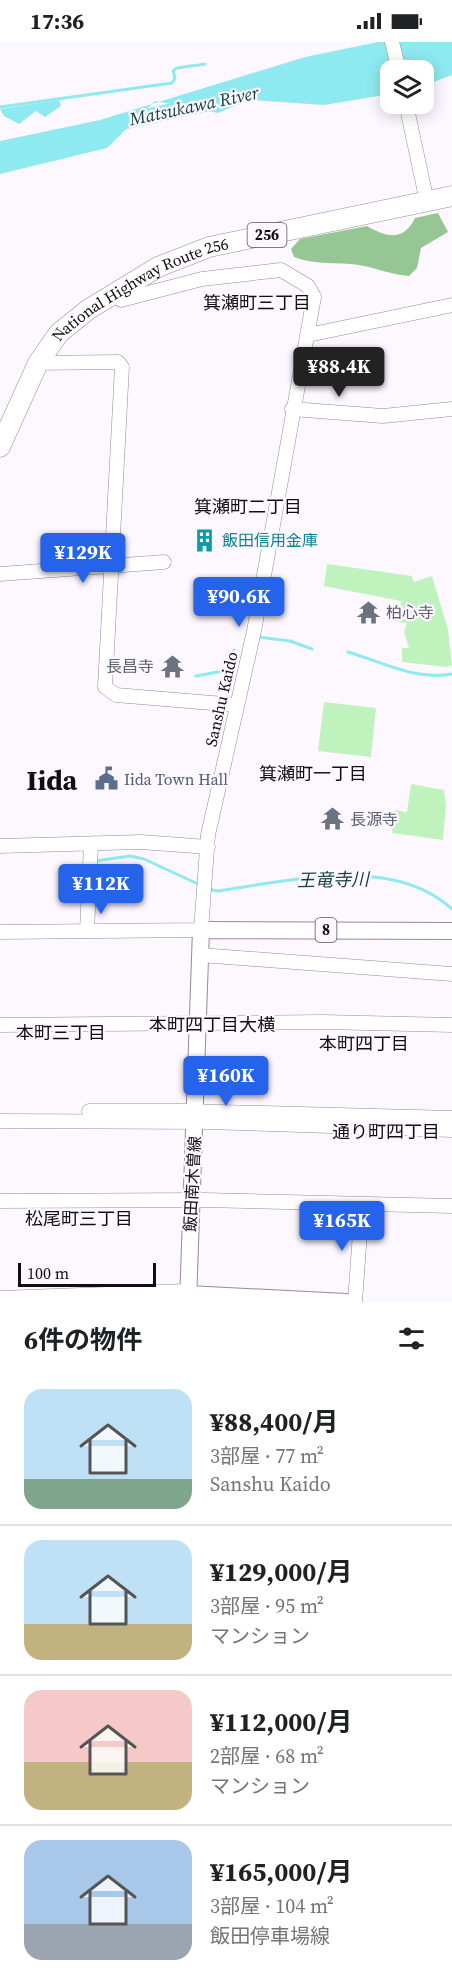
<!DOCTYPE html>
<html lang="ja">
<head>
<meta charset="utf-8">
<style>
  :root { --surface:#fff; --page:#f6f6f6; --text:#202124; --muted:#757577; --line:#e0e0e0; --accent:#2563eb }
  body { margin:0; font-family:"Source Serif 4","Noto Sans JP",serif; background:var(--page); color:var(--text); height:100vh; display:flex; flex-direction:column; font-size:22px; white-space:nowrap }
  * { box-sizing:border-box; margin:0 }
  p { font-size:20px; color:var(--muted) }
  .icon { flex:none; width:33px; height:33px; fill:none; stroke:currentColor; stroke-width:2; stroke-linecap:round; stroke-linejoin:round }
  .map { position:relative; height:1260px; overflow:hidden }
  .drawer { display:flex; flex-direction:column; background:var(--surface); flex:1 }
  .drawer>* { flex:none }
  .controls { position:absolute; left:380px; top:18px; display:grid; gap:12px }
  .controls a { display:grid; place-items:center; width:54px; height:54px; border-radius:12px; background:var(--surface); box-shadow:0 3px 15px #0003; font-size:30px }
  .scale { position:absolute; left:18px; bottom:15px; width:138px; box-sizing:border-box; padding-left:6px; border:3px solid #120d13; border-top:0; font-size:16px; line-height:21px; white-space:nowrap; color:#120d13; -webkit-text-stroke:4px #fdf7ff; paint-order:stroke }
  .price { position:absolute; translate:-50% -51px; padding:0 14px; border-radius:6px; background:var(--accent); color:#fff; font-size:20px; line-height:39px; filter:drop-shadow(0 2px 3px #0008) }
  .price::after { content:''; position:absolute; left:50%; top:36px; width:18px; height:14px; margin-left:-9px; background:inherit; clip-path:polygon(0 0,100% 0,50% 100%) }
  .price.current { background:#222; color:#fff }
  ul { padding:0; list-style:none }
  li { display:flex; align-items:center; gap:18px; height:150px; padding:0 24px }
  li+li { border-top:2px solid var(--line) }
  li span { display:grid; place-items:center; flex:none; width:168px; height:120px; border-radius:18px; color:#555 }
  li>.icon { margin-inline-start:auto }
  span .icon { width:72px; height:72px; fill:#fffc; stroke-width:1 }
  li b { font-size:26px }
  h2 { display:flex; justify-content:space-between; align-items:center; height:72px; padding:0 24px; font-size:26px }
  .status { display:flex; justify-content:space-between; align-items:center; height:42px; padding:0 30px; background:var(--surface); direction:ltr }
  .status svg { height:16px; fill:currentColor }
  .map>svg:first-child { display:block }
  .green { fill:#c0f2be }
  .forest { fill:#95c693 }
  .water { fill:#8eeaf0 }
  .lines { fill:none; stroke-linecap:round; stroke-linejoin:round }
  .stream { stroke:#8eeaf0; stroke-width:3 }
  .river { stroke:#8eeaf0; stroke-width:16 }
  .minor-casing { stroke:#978999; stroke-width:15 }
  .major-casing { stroke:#978999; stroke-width:18 }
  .highway-casing { stroke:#978999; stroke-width:21 }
  .minor { stroke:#fff; stroke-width:14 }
  .major { stroke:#fff; stroke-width:16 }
  .highway { stroke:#fff; stroke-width:20 }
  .labels { text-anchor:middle; stroke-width:4.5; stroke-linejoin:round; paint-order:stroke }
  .shield { fill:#fdf7ff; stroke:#58535a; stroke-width:1.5 }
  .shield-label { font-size:15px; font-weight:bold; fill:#120d13 }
  .street-label { font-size:16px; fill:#120d13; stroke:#fdf7ff }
  .culture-label { font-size:16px; fill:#0d838f; stroke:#fdf7ff; text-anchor:start }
  .worship-label { font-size:16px; fill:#5b616d; stroke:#fdf7ff; text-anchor:start }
  .service-label { font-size:16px; fill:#4e5e75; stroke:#fdf7ff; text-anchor:start }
  .water-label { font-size:18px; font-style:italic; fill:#174245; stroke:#fdf7ff }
  .neighbourhood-label { font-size:18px; fill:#120d13; stroke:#fdf7ff }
  .town-label { font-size:28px; font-weight:bold; fill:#120d13; stroke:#fdf7ff }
</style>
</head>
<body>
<div class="status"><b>17:36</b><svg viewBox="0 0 49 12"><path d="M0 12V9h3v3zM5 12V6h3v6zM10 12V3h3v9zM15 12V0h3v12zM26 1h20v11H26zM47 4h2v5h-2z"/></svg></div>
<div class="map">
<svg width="452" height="1260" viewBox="0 0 452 1260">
  <rect width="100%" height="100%" fill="#fdf7ff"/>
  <path class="green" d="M327 522 412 534 414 540 432 534 448 588 452 623 447 625 402 620V606H409L404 590 407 581 398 580 401 559 324 544Z
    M324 660 376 666 371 715 318 709Z
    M411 742 444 748 446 764 443 798 392 791 395 768 407 770Z"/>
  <path class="forest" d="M438 171 448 190 421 206 417 226 409 234C392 233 376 226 359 223 337 220 314 223 294 215L291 207 300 197 367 184C387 196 404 199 415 176Z"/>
  <path class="water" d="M378 0H452V33L423 44V28H390V52L324 63 249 58 218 71 155 59 107 106 0 132V99L100 78 305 15Z
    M59 58 61 64 45 75 36 69 19 82 4 74 0 67Z"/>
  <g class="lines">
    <path class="stream" d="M0 65 172 41 175 36 173 29 177 26 205 22
      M258 595 290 599 312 607
      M348 610C382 620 416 639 452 632
      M196 634 228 628 234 608
      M95 819 130 814 144 817 198 842
      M208 847 218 849C289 839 393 812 452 867"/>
    <path class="river" d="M117 81 209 61"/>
    <defs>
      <path id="minor" d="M392 0 399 28
        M406 62 427 160
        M308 293 452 263
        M38 321 118 320 122 325 105 645 116 653 236 663
        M292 367 383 374 452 367
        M0 532 164 520
        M0 804 141 800 208 805
        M87 889 91 803
        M0 890 201 888 208 793 254 589 314 255 308 244 281 228 202 237 121 258 115 251
        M200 913 452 932
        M0 983 322 980 452 983
        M89 1069H184L452 1076
        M0 1079 207 1080 452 1088
        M0 1159 203 1158 452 1164
        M355 1260 362 1163"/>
      <path id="major" d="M188 1252 346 1260
        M188 1260 201 888 452 889"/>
      <g id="highway">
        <path id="s1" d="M0 405 38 321 59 291 89 267 158 225 209 205 452 154"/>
        <path d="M0 1259 188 1252"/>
      </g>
    </defs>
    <use href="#minor" class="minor-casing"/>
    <use href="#major" class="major-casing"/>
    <use href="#highway" class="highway-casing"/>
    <use href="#minor" class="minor"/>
    <use href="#major" class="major"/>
    <use href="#highway" class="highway"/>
  </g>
  <defs>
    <symbol id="building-bare" viewBox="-9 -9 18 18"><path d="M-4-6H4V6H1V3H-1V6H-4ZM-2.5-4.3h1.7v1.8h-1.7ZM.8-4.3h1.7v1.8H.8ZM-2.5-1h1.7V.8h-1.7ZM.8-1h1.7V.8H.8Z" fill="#0f9aa8" stroke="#fdf7ff" stroke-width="2.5" paint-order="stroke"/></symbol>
    <symbol id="temple-bare" viewBox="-9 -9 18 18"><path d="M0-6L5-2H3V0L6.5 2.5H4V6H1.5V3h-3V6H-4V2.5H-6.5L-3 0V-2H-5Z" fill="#6b7280" stroke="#fdf7ff" stroke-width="2.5" paint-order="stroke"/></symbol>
    <symbol id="civic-bare" viewBox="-9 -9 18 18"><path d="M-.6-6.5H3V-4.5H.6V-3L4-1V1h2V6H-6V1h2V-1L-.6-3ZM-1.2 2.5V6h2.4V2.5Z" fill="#5c6f8a" stroke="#fdf7ff" stroke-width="2.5" paint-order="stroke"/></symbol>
  </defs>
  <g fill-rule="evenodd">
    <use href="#building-bare" x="188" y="482" width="33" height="33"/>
    <use href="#temple-bare" x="352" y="554" width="33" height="33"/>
    <use href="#temple-bare" x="156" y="608" width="33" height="33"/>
    <use href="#civic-bare" x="90" y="720" width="33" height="33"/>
    <use href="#temple-bare" x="316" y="760" width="33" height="33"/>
  </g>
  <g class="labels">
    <g class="shield">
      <rect x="247.5" y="181" width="39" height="24" rx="4.5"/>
      <rect x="315.5" y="876" width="21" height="24" rx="4.5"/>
    </g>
    <g class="shield-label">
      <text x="267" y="198">256</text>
      <text x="326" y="893">8</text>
    </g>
    <g class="street-label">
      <text dy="6" stroke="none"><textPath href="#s1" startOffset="222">National Highway Route 256</textPath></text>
      <text transform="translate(221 657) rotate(-77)" y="6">Sanshu Kaido</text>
      <text transform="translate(192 1142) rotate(-87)" y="6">飯田南木曽線</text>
    </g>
    <g class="culture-label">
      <text x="222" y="504">飯田信用金庫</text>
    </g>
    <g class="worship-label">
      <text x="386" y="576">柏心寺</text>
      <text x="154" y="630" text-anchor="end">長昌寺</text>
      <text x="350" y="783">長源寺</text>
    </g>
    <g class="service-label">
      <text x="124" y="743">Iida Town Hall</text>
    </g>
    <g class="water-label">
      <text transform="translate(194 64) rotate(-12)" y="6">Matsukawa River</text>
      <text transform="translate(333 838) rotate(-1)" y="6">王竜寺川</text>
    </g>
    <g class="neighbourhood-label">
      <text x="257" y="267">箕瀬町三丁目</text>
      <text x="248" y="471">箕瀬町二丁目</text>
      <text x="313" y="738">箕瀬町一丁目</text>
      <text x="212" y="989">本町四丁目大横</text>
      <text x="61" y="997">本町三丁目</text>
      <text x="364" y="1008">本町四丁目</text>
      <text x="386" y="1096">通り町四丁目</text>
      <text x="79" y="1183">松尾町三丁目</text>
    </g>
    <g class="town-label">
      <text x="52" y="748">Iida</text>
    </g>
  </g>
</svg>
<div class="controls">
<a><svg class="icon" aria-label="layers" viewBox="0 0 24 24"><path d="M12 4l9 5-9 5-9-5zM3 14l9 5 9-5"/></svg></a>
</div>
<div class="scale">100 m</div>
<b class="price current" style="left:339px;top:356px">¥88.4K</b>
<b class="price" style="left:83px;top:542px">¥129K</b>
<b class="price" style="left:239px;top:586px">¥90.6K</b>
<b class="price" style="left:101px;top:873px">¥112K</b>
<b class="price" style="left:226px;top:1065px">¥160K</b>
<b class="price" style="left:342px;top:1210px">¥165K</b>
</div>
<section class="drawer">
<h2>6件の物件<svg class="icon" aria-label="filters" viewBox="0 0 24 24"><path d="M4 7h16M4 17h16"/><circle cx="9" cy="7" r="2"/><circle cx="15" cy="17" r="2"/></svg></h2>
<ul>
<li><span style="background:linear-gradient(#bfe0f5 75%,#7fa58c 0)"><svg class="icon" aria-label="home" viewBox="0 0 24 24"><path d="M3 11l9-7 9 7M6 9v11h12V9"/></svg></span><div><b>¥88,400/月</b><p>3部屋 · 77 m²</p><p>Sanshu Kaido</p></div></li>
<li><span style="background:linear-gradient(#bfe0f5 70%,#c2b280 0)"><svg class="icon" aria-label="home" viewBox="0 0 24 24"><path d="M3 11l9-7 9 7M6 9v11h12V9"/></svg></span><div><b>¥129,000/月</b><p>3部屋 · 95 m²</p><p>マンション</p></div></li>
<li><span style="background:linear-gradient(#f6c9c9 60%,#c2b280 0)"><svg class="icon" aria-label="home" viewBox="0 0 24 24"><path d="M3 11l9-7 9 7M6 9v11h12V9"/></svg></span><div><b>¥112,000/月</b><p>2部屋 · 68 m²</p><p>マンション</p></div></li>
<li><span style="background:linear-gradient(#a9c7e8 70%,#9aa5b1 0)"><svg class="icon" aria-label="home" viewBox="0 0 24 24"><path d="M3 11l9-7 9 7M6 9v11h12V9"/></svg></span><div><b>¥165,000/月</b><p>3部屋 · 104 m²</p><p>飯田停車場線</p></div></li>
</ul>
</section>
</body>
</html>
